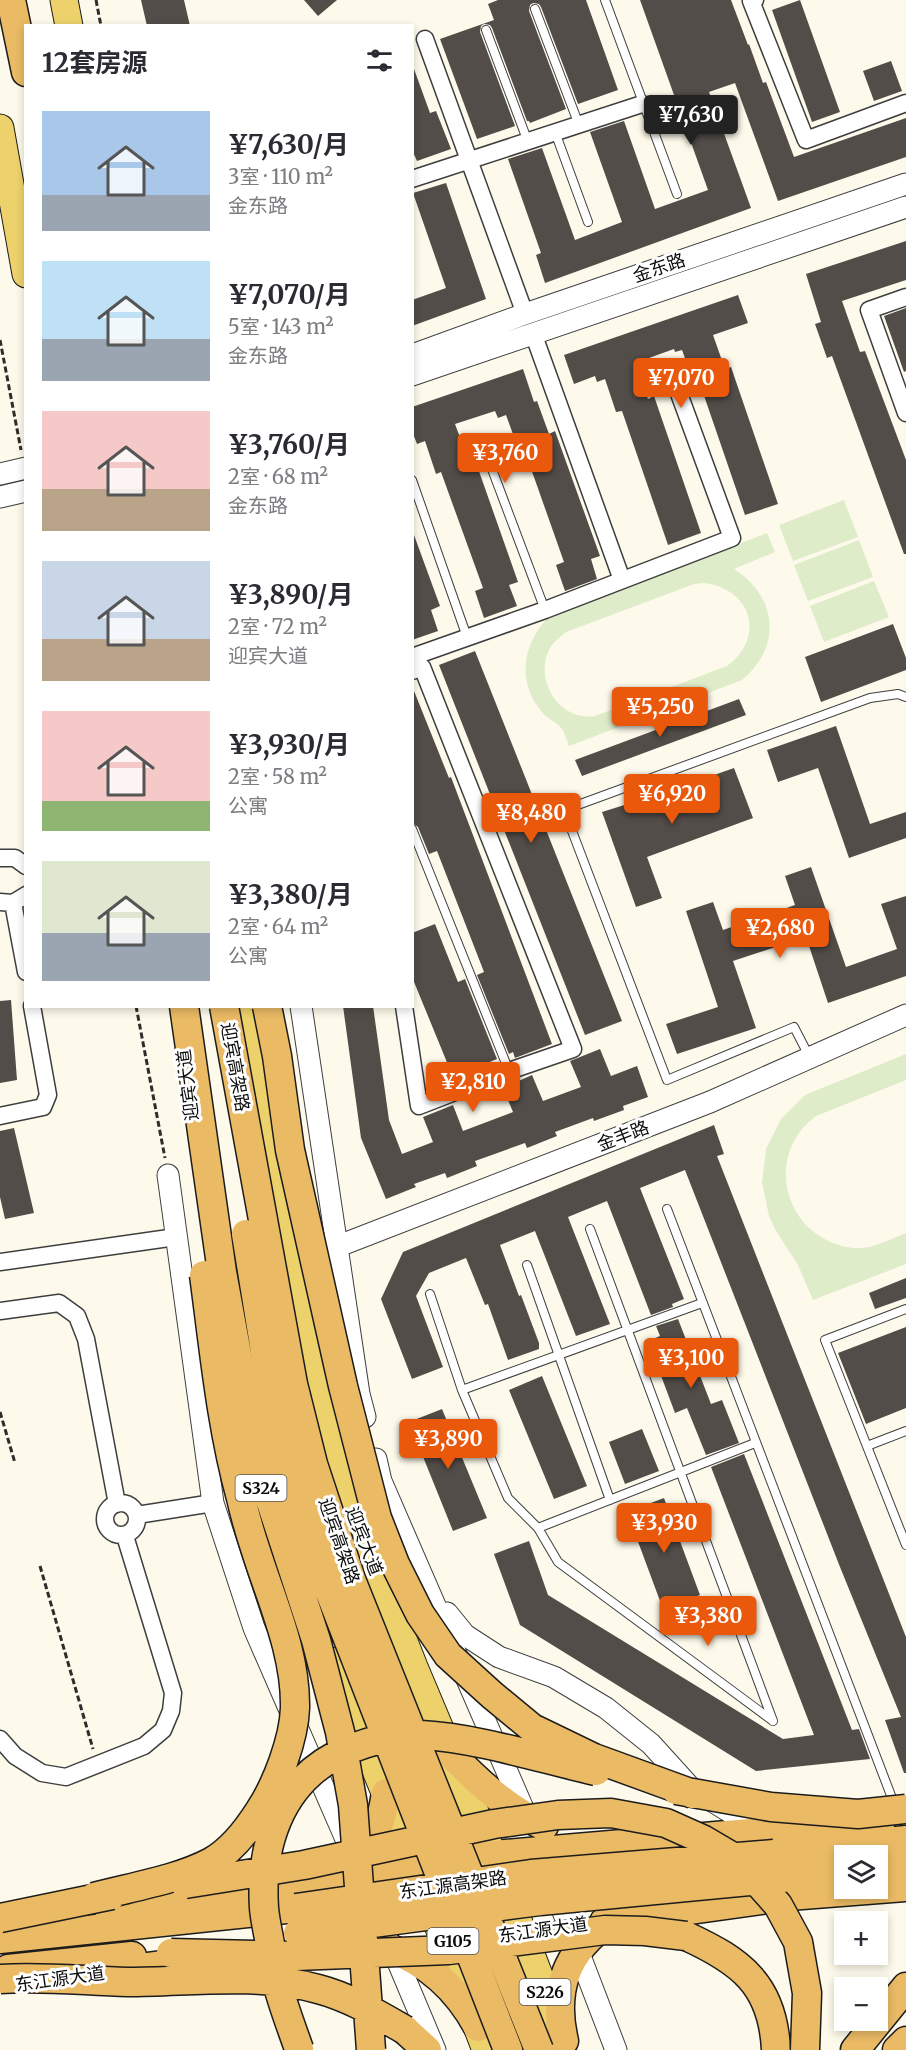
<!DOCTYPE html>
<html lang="zh">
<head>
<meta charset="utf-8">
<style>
  :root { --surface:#fff; --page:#f7f7f7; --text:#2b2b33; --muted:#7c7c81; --accent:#ea580c }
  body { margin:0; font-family:Merriweather,"Noto Sans SC",serif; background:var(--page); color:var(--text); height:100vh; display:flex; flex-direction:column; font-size:22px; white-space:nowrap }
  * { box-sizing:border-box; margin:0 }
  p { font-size:20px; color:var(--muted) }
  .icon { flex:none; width:33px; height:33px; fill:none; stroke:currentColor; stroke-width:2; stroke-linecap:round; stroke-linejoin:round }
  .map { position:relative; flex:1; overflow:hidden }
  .drawer { position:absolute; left:24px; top:24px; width:390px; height:984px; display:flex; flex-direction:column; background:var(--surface); border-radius:0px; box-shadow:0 3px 9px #0003 }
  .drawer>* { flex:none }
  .fabs { position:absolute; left:834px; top:1845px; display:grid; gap:12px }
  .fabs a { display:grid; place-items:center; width:54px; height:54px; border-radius:0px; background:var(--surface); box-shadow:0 3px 9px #0003; font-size:30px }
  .price { position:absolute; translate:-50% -51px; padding:0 14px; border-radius:6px; background:var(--accent); color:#fff; font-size:20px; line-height:39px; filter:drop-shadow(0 2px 3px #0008) }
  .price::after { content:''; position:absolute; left:50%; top:36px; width:18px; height:14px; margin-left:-9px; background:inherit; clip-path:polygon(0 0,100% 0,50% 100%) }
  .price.on { background:#222; color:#fff }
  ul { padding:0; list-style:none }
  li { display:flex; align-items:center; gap:18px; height:150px; padding:0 18px }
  li span { display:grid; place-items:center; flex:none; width:168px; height:120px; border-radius:0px; color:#555 }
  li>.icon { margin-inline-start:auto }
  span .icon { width:72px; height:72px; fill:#fffc; stroke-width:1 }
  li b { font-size:26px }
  h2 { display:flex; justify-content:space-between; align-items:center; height:72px; padding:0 18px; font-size:26px }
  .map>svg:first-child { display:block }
  .pitch { fill:#dfecc9; fill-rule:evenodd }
  .building { fill:#534d49 }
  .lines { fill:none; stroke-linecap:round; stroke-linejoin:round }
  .service-casing { stroke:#3e3e3e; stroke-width:10 }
  .minor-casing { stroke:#3e3e3e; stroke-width:19 }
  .tertiary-casing { stroke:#3e3e3e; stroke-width:23 }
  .primary-casing { stroke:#1c1c1c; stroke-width:29 }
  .trunk-casing { stroke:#1c1c1c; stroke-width:31 }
  .path { stroke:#2d2d2d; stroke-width:3; stroke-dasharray:6 3; stroke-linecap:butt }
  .service { stroke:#fff; stroke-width:8 }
  .minor { stroke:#fff; stroke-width:16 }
  .tertiary { stroke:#fff; stroke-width:21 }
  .primary { stroke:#edd26c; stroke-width:27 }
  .trunk { stroke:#eaba65; stroke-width:28 }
  .trunk-bridge-casing { stroke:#1c1c1c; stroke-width:31; stroke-linecap:butt }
  .trunk-bridge { stroke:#eaba65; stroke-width:28 }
  .labels { text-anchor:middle; stroke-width:6; stroke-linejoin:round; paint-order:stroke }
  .shield { fill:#fff; stroke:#545454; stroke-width:1.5 }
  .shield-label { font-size:16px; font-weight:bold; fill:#0b0b0b }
  .street-label { font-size:18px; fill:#0b0b0b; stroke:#fff }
</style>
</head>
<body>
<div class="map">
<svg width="906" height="2050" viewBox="0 0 906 2050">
  <rect width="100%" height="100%" fill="#fdfaeb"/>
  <path class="pitch" d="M844 500 858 537 793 561 779 525Z
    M767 533 775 552 734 569C778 597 782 647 742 680L569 746C567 741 565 733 562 729 557 722 547 719 541 711 516 681 523 641 550 616ZM704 583C752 589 766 637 727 666L595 716C558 722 531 676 552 645 556 640 561 636 566 632L694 584Z
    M859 540 873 577 808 601 794 565Z
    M874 581 889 617 824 642 810 606Z
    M906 1054V1080L816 1116C761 1157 786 1241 854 1248 871 1250 890 1239 906 1233V1264L813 1300 798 1265 776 1231 769 1216 762 1183 766 1149 781 1119 805 1095Z"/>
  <path class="building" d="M141 0H184L190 26H147Z
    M304 0H337L318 16Z
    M498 0H586L618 90 578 104 541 7 539 4 533 3 530 5 529 11 566 109 530 123 529 121H527L492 28 490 25 484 24 481 26 480 32 515 126 477 139 440 39 494 20 488 4Z
    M640 0H731L748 45 749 44 763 83 766 82 794 157 906 118V157L778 201 735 83 709 92 751 208 545 283 536 255 541 253 508 159 542 148 575 240 622 222 590 132 624 121 655 209 708 190Z
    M800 0 840 112 812 122 772 10Z
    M891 61 902 91 874 101 863 71Z
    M414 69 430 113 436 111 451 149 417 161 412 150V70Z
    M446 183 486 299 412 326V300L446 288 413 193Z
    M906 241V280L842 301 860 352 865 351 906 460V554H904L832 356 827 358 815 324 821 322 806 274Z
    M738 295 748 323 713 335 725 369 731 367 778 504 745 515 699 381 694 383 682 350 675 352 674 349 635 363 648 399 654 396 701 533 668 545 622 411 616 412 605 379 597 382 595 376 574 384 564 355Z
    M906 308V371L904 372 884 316Z
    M523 369 534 402 537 401 549 434 555 431 600 556 591 559 597 579 565 591 556 565 564 562 523 446 518 448 506 415 498 418 495 411 455 424 468 459 474 457 518 582 509 585 517 606 484 618 475 591 483 588 441 472 436 474 425 441 417 444 412 431V407Z
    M412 535H414L440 606 431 610 438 631 412 640Z
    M893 624 906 658V670L821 702 805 657Z
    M475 651 622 1021 585 1035 439 665Z
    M412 686 449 778 451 777 552 1044 515 1058 513 1052 509 1054 477 975 484 972 437 851 429 854 418 827 412 823Z
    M739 699 746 715 582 776 575 760Z
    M836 726 870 824 906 812V838L849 858 818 768 778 782 767 750Z
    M734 768 753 818 647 857 662 898 636 907 602 812 669 791Z
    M811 867 846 967 897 949 881 904 906 896V976L828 1003 806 937 733 961 756 1028 677 1054 666 1024 718 1007 686 911 713 902 723 930 795 905 785 876Z
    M435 924 458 982 465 979 497 1059 453 1077 412 977V933Z
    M11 1000 17 1080 0 1083V1001Z
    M343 1006H373L389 1120 402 1154 433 1142 423 1117 453 1105 463 1131 513 1112 503 1088 532 1075 543 1101 581 1087 570 1061 600 1049 611 1076 637 1066 648 1097 623 1106 624 1110 594 1121 593 1118 555 1132 557 1136 527 1148 525 1143 475 1161 477 1166 447 1178 445 1173 414 1184 416 1187 386 1199 361 1138Z
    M714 1125 724 1154 717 1156 906 1637V1773H904L885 1720 901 1717 840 1567 685 1170 640 1188 684 1299 672 1304 673 1307 651 1315 607 1201 568 1217 610 1324 576 1336 535 1231 500 1245 519 1296 521 1295 539 1343V1349L508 1360 488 1304 485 1305 466 1258 429 1273 416 1296 443 1367 412 1379 381 1299 403 1252Z
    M14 1128 34 1213 5 1219 0 1197V1131Z
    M906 1278V1298L875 1309 869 1293Z
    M678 1319 711 1404 722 1400 739 1443 706 1455 687 1408 675 1413 648 1341 660 1336 656 1326Z
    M906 1327V1408L866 1424 838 1353Z
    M542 1376 587 1486 554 1499 509 1390Z
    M442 1409 487 1518 453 1531 409 1422Z
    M642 1429 659 1471 625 1484 609 1442Z
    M744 1454 852 1730 859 1729 870 1759 756 1771 520 1625 494 1554 529 1541 548 1595 783 1739 814 1735 711 1467Z
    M664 1498 700 1595 663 1609 627 1512Z"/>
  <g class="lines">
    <defs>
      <path id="service" d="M605 0 677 194
        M535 9 579 125
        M486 30 528 142
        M555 132 588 222
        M481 440 545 610
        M412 480 467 637
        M412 829 509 1071
        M810 1058 794 1027 667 1080 564 810 870 698 898 694 906 697
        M667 1209 895 1806
        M590 1229 773 1721
        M527 1265 610 1500
        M430 1294 462 1390 508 1498 538 1528 558 1562 773 1721
        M906 1309 825 1340 906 1545
        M462 1390 702 1303
        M867 1446 906 1431
        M538 1528 755 1443"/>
      <path id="minor" d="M755 0 751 1 806 140 906 103
        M425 39 525 314
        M412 179 642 104
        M906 297 869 310 906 413
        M533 333 622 580
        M412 657 545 610 732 538 670 369
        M0 858H15L26 866
        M0 902 13 903 26 895
        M13 903 26 972
        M404 1006 419 1106 509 1071 573 1049 422 667 412 671
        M0 1116 43 1107 48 1095 32 1006
        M0 1262 176 1237
        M0 1311 59 1303 77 1316 86 1339 117 1504
        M105 1519a16 16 0 1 1 32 0a16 16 0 1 1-32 0Z
        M137 1515 213 1503
        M0 1739 15 1756 42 1773 66 1777 144 1746 163 1730 171 1711 173 1693 125 1536"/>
      <path id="tertiary" d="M412 355 525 314 906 184
        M412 375 906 207
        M0 474 26 468
        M0 497 26 491
        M301 1006 359 1394 365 1417
        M168 1175 213 1503 254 1628 352 1853
        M336 1247 710 1102 906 1015
        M376 1459 381 1481 528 1820
        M447 1613 465 1635 499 1657 554 1677 606 1708 651 1744 690 1787 762 1832
        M554 1888 616 2050
        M390 1943 435 2050"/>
      <path id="primary" d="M64 0 69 26
        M0 128 26 274
        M246 1006 285 1194 334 1464 414 1667 493 1855 560 2030
        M331 1661 416 1868 486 2050"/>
      <path id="trunk" d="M11 0 26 72
        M450 1753C478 1782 507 1809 544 1826
        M774 1854 906 1840
        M351 1865C374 1846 382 1821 386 1793
        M878 1867 906 1864
        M783 1878 844 1871
        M105 1904 361 1876 493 1855 762 1832 880 1825
        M604 1922 789 1896 906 1887
        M686 1936C741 1961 773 1985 776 2050
        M0 1939 296 1908
        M389 1948C430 1963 458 1990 478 2027
        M8 1969 132 1956
        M109 1972 203 1960
        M405 2030 427 2050
        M564 2041C552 1990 566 1951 610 1921
        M855 2050 906 1987
        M897 2050 906 2041"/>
    </defs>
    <use href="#service" class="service-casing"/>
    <use href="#minor" class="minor-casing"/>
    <use href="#tertiary" class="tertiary-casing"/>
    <use href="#primary" class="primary-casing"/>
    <use href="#trunk" class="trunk-casing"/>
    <path class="path" d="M96 0 101 26
      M0 340 21 450
      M136 1006 165 1158
      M0 1412 15 1463
      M40 1566 93 1749"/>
    <use href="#service" class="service"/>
    <use href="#minor" class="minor"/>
    <use href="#tertiary" class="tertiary"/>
    <use href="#primary" class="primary"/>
    <use href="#trunk" class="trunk"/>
    <defs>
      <path id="trunk-bridge" d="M184 1006 222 1272 246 1403 265 1484 316 1640 340 1732 353 1805 371 2050
        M224 1006 293 1384 313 1464 352 1582 539 2050
        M267 1006 277 1056 290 1150 343 1386 377 1518 395 1564 420 1614 448 1655 492 1695 532 1728 594 1758 693 1794
        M246 1234 271 1388 289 1473 329 1590 508 2050
        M676 1790 771 1807 858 1814 906 1809
        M185 1884 304 1865 494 1824 558 1815 611 1813 666 1823 704 1840 738 1860 778 1905 798 1942 807 1993 805 2050
        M94 1897C131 1887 177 1880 211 1862 231 1851 248 1829 260 1810 277 1784 294 1739 295 1708 296 1653 272 1602 256 1551 250 1533 245 1516 241 1498 221 1426 214 1349 204 1275
        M296 1908 531 1874 774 1854
        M0 1918 112 1895
        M298 1933 540 1901 783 1878
        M171 1953 296 1956 449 1950 605 1930 645 1931 686 1936
        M0 1979C43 1976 85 1981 128 1982 191 1982 256 1972 318 1989 349 1997 377 2014 405 2030
        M299 2049C291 2026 282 2003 276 1979 273 1968 272 1955 270 1944 268 1932 265 1920 264 1908 260 1847 279 1786 335 1756 361 1743 392 1734 422 1735 478 1738 542 1759 596 1771"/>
    </defs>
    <use href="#trunk-bridge" class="trunk-bridge-casing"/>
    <use href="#trunk-bridge" class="trunk-bridge"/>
  </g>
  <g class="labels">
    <g class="shield">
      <rect x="235.5" y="1475" width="51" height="26" rx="4.5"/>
      <rect x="427.5" y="1928" width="51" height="26" rx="4.5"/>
      <rect x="519.5" y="1979" width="51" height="26" rx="4.5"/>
    </g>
    <g class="shield-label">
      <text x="261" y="1494">S324</text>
      <text x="453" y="1947">G105</text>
      <text x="545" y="1998">S226</text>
    </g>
    <g class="street-label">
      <text transform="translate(659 268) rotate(-19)" y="6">金东路</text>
      <text transform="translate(235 1067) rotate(80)" y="6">迎宾高架路</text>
      <text transform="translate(188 1085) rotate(-97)" y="6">迎宾大道</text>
      <text transform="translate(623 1136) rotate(-21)" y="6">金丰路</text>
      <text transform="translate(339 1541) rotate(71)" y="6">迎宾高架路</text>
      <text transform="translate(364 1541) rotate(69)" y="6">迎宾大道</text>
      <text transform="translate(453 1885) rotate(-8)" y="6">东江源高架路</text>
      <text transform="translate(543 1930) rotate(-8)" y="6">东江源大道</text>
      <text transform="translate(60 1979) rotate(-8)" y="6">东江源大道</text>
    </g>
  </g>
</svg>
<div class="fabs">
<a><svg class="icon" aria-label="layers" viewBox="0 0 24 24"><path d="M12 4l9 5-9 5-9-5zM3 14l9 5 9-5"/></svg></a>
<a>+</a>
<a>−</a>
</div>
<b class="price on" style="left:691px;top:146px">¥7,630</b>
<b class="price" style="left:681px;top:409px">¥7,070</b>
<b class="price" style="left:505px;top:484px">¥3,760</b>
<b class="price" style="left:660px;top:738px">¥5,250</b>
<b class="price" style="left:672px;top:825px">¥6,920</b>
<b class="price" style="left:531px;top:844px">¥8,480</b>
<b class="price" style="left:780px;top:959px">¥2,680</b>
<b class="price" style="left:473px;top:1113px">¥2,810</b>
<b class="price" style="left:691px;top:1389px">¥3,100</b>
<b class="price" style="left:448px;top:1470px">¥3,890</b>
<b class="price" style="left:664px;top:1554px">¥3,930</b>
<b class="price" style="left:708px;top:1647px">¥3,380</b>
<section class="drawer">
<h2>12套房源<svg class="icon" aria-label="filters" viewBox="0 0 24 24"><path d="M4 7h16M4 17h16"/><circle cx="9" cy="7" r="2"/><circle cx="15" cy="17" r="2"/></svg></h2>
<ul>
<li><span style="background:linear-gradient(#a9c7e8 70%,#9aa5b1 0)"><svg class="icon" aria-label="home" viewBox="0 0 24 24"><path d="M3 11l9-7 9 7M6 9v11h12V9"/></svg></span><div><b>¥7,630/月</b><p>3室 · 110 m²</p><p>金东路</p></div></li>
<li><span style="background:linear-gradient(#bfe0f5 65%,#9aa5b1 0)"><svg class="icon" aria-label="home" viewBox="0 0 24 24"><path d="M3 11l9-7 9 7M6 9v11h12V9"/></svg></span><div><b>¥7,070/月</b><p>5室 · 143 m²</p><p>金东路</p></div></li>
<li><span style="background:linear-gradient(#f6c9c9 65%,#b9a48a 0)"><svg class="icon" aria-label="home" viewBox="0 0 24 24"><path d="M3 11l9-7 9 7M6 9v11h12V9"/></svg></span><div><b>¥3,760/月</b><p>2室 · 68 m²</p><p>金东路</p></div></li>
<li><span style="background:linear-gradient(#c9d6e8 65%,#b9a48a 0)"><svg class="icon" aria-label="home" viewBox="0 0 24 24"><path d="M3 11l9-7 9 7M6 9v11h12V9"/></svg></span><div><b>¥3,890/月</b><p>2室 · 72 m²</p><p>迎宾大道</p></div></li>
<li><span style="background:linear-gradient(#f6c9c9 75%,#8fb573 0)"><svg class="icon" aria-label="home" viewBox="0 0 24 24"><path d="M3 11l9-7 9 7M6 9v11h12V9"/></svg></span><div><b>¥3,930/月</b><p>2室 · 58 m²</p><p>公寓</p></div></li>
<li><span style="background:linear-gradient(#dfe7d0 60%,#9aa5b1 0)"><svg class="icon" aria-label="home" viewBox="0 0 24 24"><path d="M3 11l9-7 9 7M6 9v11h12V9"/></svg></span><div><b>¥3,380/月</b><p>2室 · 64 m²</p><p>公寓</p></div></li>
</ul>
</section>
</div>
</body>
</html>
